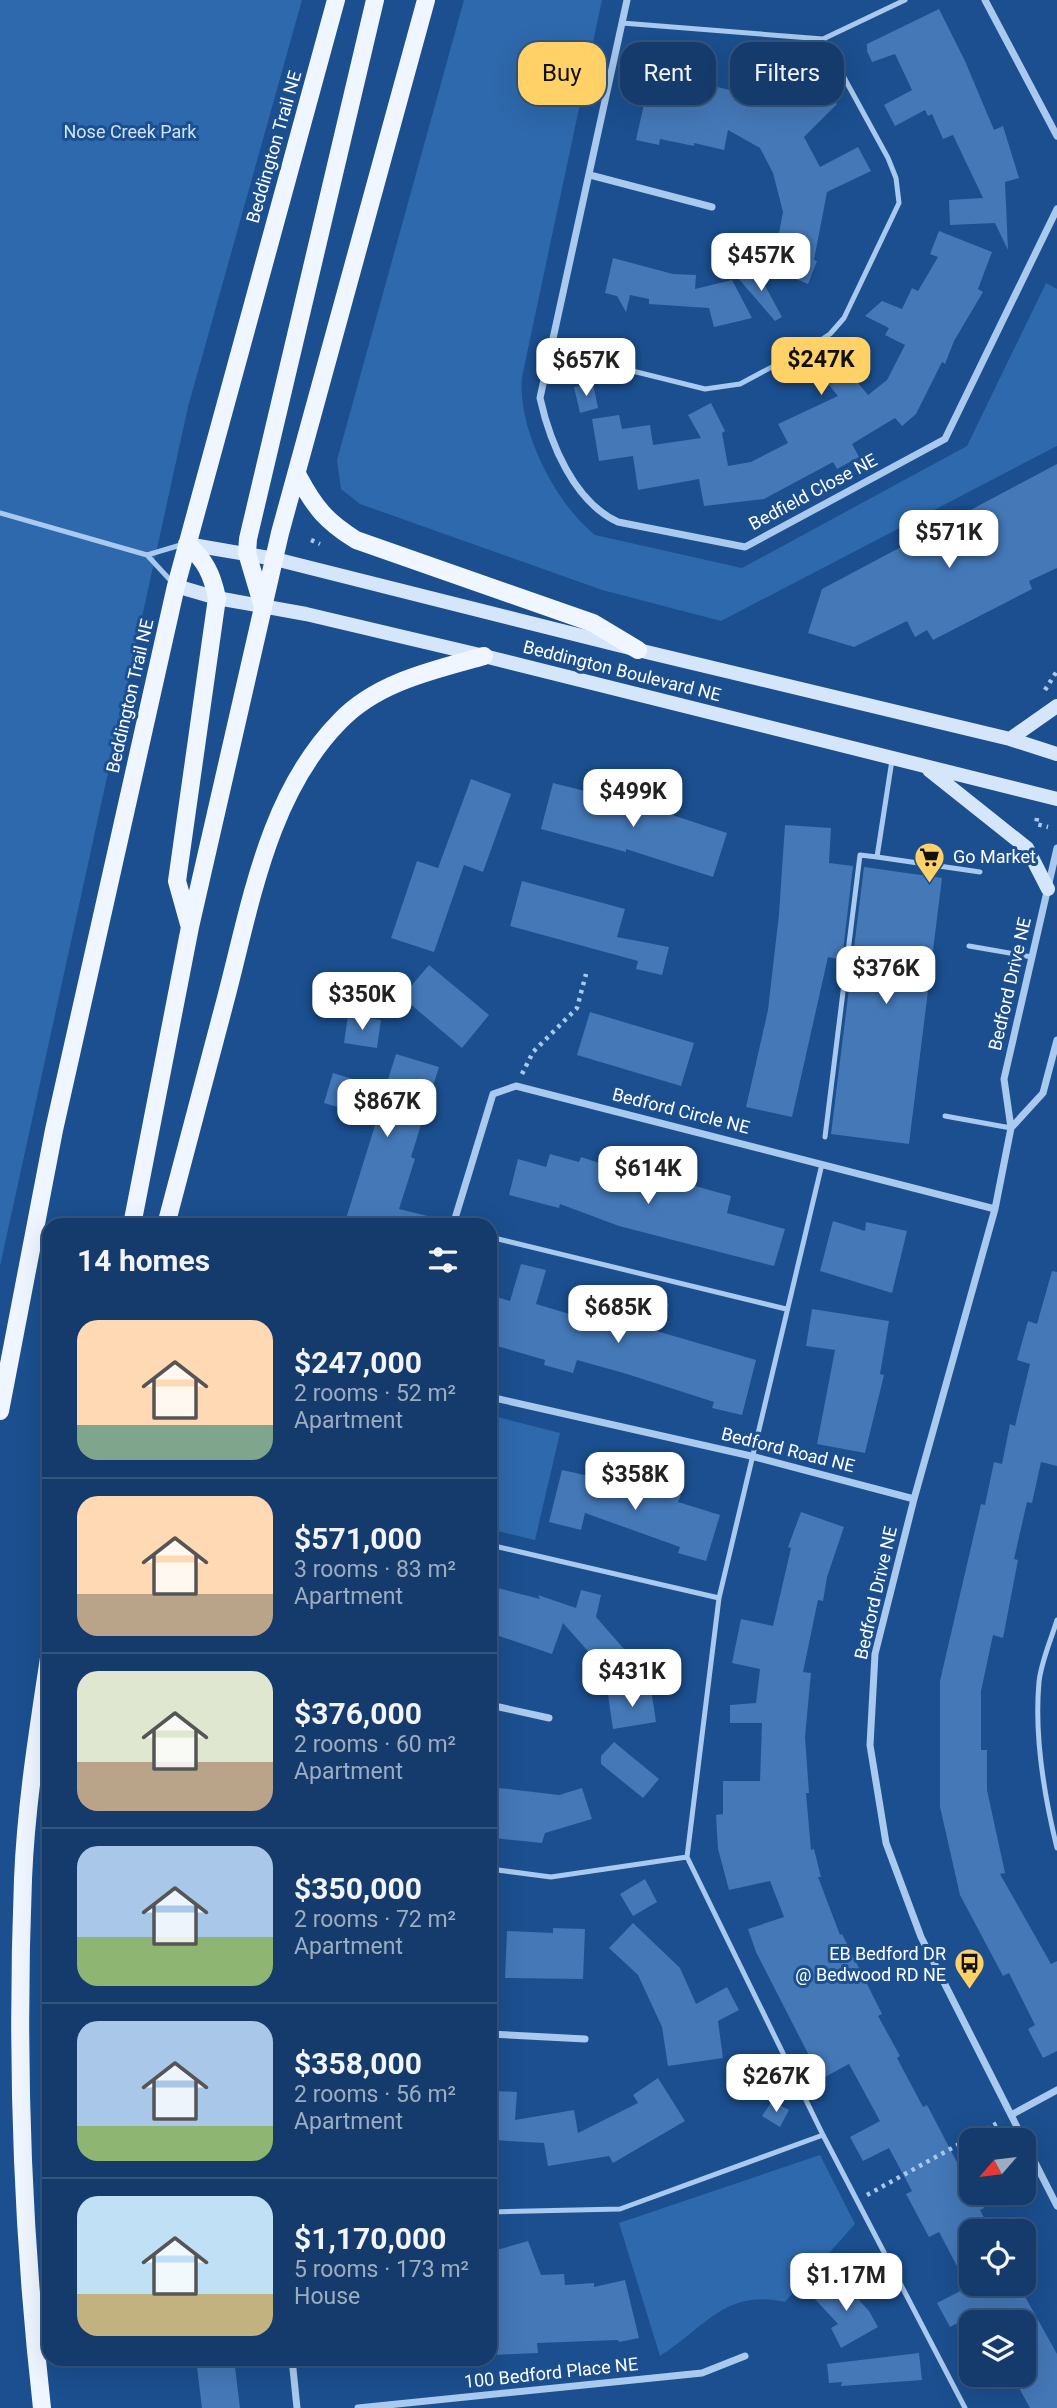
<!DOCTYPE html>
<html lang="en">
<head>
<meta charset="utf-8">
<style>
  :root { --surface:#143b6b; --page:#214673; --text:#f1f3f6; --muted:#9dadc1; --line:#33557e; --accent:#ffd166 }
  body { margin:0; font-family:Roboto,sans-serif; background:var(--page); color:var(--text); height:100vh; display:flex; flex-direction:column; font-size:26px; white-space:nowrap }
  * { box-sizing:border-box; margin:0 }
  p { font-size:23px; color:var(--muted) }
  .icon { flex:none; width:38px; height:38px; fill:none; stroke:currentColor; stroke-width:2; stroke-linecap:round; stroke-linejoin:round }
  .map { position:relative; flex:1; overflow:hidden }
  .drawer { position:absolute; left:42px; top:1218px; width:455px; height:1148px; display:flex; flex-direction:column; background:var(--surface); border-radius:21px; box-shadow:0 7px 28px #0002,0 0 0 2px var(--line) }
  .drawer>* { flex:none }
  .top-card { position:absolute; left:518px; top:42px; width:434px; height:63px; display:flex; gap:14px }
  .needle { width:46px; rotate:242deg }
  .controls { position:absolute; left:959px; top:2128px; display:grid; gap:14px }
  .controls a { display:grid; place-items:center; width:77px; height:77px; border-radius:14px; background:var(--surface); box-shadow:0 7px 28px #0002,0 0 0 2px var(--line); font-size:35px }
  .price { position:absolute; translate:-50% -60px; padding:0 16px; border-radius:14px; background:#fff; color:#222; font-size:23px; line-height:46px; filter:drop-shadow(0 2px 4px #0008) }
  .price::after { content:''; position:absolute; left:50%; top:42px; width:21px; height:16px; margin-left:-10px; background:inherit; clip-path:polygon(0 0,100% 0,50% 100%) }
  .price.on { background:var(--accent); color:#111 }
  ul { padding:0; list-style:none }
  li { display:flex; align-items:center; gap:21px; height:175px; padding:0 35px }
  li+li { border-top:2px solid var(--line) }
  li span { display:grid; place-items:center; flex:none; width:196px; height:140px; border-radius:21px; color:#555 }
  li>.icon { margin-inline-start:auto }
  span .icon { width:84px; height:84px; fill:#fffc; stroke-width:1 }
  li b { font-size:30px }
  h2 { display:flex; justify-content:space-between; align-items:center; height:84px; padding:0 35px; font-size:30px }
  .pill { padding:0 24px; border-radius:21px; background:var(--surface); box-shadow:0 7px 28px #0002,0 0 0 2px var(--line); font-size:24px; line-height:63px }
  .pill.on { background:var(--accent); color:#111 }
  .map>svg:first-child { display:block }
  .green { fill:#2e69ad }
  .building { fill:#4478b7 }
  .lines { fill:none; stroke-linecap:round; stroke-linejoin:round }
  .path { stroke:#a9c9ee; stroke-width:4.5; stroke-dasharray:3.5 5; stroke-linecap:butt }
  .service { stroke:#a9c9ee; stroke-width:5 }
  .minor { stroke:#a9c9ee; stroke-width:7 }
  .secondary { stroke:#d6e6fa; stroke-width:14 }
  .primary { stroke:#f0f6ff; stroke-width:18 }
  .labels { text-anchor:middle; stroke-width:6; stroke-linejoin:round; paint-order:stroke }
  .park-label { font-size:18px; fill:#cfe3fa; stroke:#1b4f8f }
  .street-label { font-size:18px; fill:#fff; stroke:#1b4f8f }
  .poi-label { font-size:18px; fill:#fff; stroke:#1b4f8f; text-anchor:start }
</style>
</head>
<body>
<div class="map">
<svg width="1057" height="2408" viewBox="0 0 1057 2408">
  <rect width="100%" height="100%" fill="#1b4f8f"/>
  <path class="green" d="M0 0H302L188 407 0 1266Z
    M464 0H602L522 377C517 428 555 503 595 535L742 568 967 446 1046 283 1057 289V446L721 621 602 590 360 504 341 489 337 460Z
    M490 1415 560 1433 535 1540 490 1529Z
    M820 2155 855 2224 785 2302C725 2289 706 2327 660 2356L619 2223Z"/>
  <path class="building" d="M939 9 965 61 994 130 1003 126 1019 178 1005 182 1008 250 995 223 950 225 949 200 983 198 953 135 943 139 932 114 928 116 925 110 895 126 884 105 912 90 895 54 872 62 867 51V44Z
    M655 47 680 51 676 86 712 93 713 86 755 96 765 102 797 58 820 75 815 81 837 104 804 137 820 167 858 147 871 171 827 192 814 260 817 261 808 284 759 264 768 241 777 244 783 212 773 173 760 148 728 130 724 150 694 143V146L660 139 659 145 636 140 648 86 650 87Z
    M939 231 992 252 978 289 983 292 954 341 945 364 942 362 916 414 902 426 895 418 852 444 859 457 837 469 833 462 764 499 704 506 699 479 638 490 633 456 599 461 592 419 619 415 622 429 650 425 653 445 701 438 688 415 711 403 725 431 722 433 728 466 751 462 788 443 778 424 838 396 815 368V361L829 348 868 395 887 380 905 345 885 335 889 328 865 316 882 301 902 309 912 288 918 291 938 257 930 254Z
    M613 258 673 274 696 275 695 289 732 280 752 318 714 327 709 308 649 304V299L630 295 626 312 617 296 605 293Z
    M756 269 782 317 775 321 738 278Z
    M593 383 598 408 580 413 574 387Z
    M1057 464V568L1029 581 1032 589 933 640 927 630 915 637 907 621 854 647 808 633 822 589Z
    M471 779 511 794 483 872 464 865 434 952 391 938 417 861 438 868Z
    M553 783 645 806 727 833 713 877 626 849V852L541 829Z
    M785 825 831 828 829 863 853 866 842 960 828 957 792 1117 746 1107 768 1010 779 914Z
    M864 867 942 878 909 1144 831 1134Z
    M522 881 625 909 617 937 669 947 662 975 636 969 638 961 510 926Z
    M429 965 489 1015 462 1048 402 997Z
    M590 1012 694 1043 681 1086 577 1055Z
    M348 1015 381 1020 377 1048 344 1043Z
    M396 1054 439 1067 411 1157 415 1159 399 1209 436 1218 435 1225H344L377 1119 324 1103 333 1073 385 1089Z
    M550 1154 579 1162 581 1157 633 1174 634 1169 731 1196 727 1213 785 1229 774 1266 619 1226 560 1204 559 1208 509 1195 518 1159 546 1167Z
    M833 1221 865 1231 866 1222 907 1231 892 1293 820 1271Z
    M521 1264 546 1270 536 1304 603 1324 605 1316 632 1322 651 1293 669 1305 653 1330 756 1360 742 1415 712 1408 714 1402 627 1374 577 1360 573 1373 544 1365 545 1360 490 1344V1295L510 1301Z
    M1052 1271 1057 1272V1466L1041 1462 1032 1503 1027 1502 1014 1559 1018 1560 1003 1638 993 1635 981 1691V1750H987V1790L1005 1873 1000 1874 1051 1964 1057 1961V2051L1043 2058 1028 2029 1035 2025 1009 1973 1003 1976 960 1895 940 1807V1681L981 1504 985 1505 994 1462 1002 1464 1010 1424 1015 1426 1030 1364 1017 1360 1028 1321 1037 1324Z
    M812 1309 889 1321 880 1374 884 1375 865 1453 817 1444 835 1350 806 1346Z
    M562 1470 607 1480 608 1477 649 1493 652 1485 681 1495 678 1502 720 1515 706 1561 678 1553 680 1547 585 1513 581 1530 549 1522Z
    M801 1512 844 1527 827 1577 823 1601 818 1600 803 1672 811 1673 805 1737 809 1793H806L811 1850 814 1849 821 1877H818L840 1935 842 1934 882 2014 878 2016 900 2056 897 2058 923 2107 927 2105 959 2166 961 2165 971 2184V2193H976L984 2208 980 2210 991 2231H971V2285L1018 2284 1057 2354V2408H1030L1012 2375H1024V2322H989L982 2310 950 2327 937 2303 968 2287 939 2232 929 2237 906 2194 912 2191 889 2148 863 2161 850 2137 880 2121 849 2064 821 2079 756 1952 748 1929 784 1917 770 1881 729 1890 718 1849 716 1815 723 1814V1781H760L762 1723H730V1705L756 1703 760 1669 732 1663 741 1619 773 1626 791 1548 788 1547Z
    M490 1586 540 1599 538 1595 576 1608 581 1590 601 1595 596 1617 631 1657 610 1676 563 1623 552 1654 490 1633Z
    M651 1689 656 1722 613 1729 608 1695Z
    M614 1742 659 1779 643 1798 601 1764V1756Z
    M499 1788 559 1795 582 1788 592 1819 545 1833 542 1843 494 1838Z
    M645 1879 657 1902 633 1916 620 1894Z
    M633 1923 680 1968 696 2004 727 1987 739 2010 718 2021 723 2058 668 2066 662 2027 638 1975 609 1948Z
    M553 1928 585 1929 583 1979 505 1978 507 1931 553 1933Z
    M658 2078 685 2121 613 2163 609 2156 548 2166 544 2143 493 2140 496 2091 517 2092 515 2120 574 2110 578 2133 638 2103 633 2095Z
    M772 2101 789 2110 780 2127 762 2116Z
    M528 2241 541 2275 564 2274 565 2285 594 2283V2287L625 2280 639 2338 619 2342 618 2340 537 2343 538 2353 490 2355V2252Z
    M837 2276 869 2311 878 2327 841 2348 831 2328 838 2324 814 2298Z
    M919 2353 922 2380 841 2386 842 2382 829 2383 827 2364Z
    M196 2359H234L240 2408H202Z"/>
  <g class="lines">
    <path class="path" d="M311 540 320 544
      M1045 690 1057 671
      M1037 818 1036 824 1048 827
      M522 1074 533 1052 577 1008 586 974
      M867 2195 1001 2121"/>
    <path class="service" d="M823 39 905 0
      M552 351 705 389 740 384 813 345 830 334 844 318 899 203 896 178 888 158 823 39 622 23
      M0 513 147 555 172 582
      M147 555 184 544
      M892 760 877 857 980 872
      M969 946 1032 957
      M945 1116 1011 1128
      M825 1137 860 855 877 857
      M822 1164 719 1598 687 1857 823 2135 965 2408
      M490 1237 786 1309
      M490 1545 719 1598
      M1057 1620C1051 1640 1041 1662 1039 1682 1034 1737 1044 1795 1057 1848
      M490 1869 551 1877 687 1857
      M490 2212 620 2209 823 2135"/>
    <path class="minor" d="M627 0 540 398C550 443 574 502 618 522L745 547 945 439 1057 209
      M985 0 1057 136
      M590 175 712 207
      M1057 848 1004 1079 1011 1128 995 1209 914 1499 875 1654 870 1745 886 1843 921 1937 1057 2206
      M1011 1128 1043 1093 1057 1040
      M453 1225 493 1094 516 1086 995 1209
      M490 1397 751 1456 914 1499
      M490 1705 549 1718
      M490 2034 585 2039
      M1011 2115 1057 2090
      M292 2359 297 2408
      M358 2408 702 2373 745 2356"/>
    <path class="secondary" d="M187 544 275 559 638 650 1010 739 1057 754
      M176 586 217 598 306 614 484 656 1057 799
      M1010 739 1057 706
      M929 770 1027 848 1048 889"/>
    <path class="primary" d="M298 476C315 508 326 521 356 540L593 623 638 650
      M187 544C205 560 212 574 217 598L177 881 189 924
      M263 607 247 553 248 539 375 0
      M132 1225 190 927 280 533 426 0
      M166 1225C186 1149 206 1074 226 998 251 903 268 794 340 721 377 682 434 670 484 656
      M0 1411 54 1130 176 586 336 0
      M42 2408C22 2232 16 2056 23 1879 26 1805 38 1731 49 1658"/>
  </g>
  <defs>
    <symbol id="supermarket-pin" viewBox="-11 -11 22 30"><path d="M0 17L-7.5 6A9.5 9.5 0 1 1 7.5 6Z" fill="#ffd166" stroke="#1b4f8f"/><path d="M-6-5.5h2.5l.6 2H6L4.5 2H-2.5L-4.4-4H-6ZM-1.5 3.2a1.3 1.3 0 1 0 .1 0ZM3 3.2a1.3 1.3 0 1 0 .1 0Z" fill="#111"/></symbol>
    <symbol id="bus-pin" viewBox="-11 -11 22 30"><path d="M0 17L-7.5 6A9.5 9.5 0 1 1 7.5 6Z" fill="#ffd166" stroke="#1b4f8f"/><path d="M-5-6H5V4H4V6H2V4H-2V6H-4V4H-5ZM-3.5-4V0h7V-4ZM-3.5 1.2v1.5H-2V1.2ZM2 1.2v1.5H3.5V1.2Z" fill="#111"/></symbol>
  </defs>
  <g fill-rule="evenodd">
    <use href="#supermarket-pin" x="912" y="840" width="35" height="47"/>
    <use href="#bus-pin" x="952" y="1946" width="35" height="47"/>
  </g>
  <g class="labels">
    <g class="park-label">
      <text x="130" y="138">Nose Creek Park</text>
    </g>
    <g class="street-label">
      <text transform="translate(274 147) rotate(-74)" y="6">Beddington Trail NE</text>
      <text transform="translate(813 492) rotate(-28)" y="6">Bedfield Close NE</text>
      <text transform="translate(622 671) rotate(14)" y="6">Beddington Boulevard NE</text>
      <text transform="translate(130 696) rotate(-77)" y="6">Beddington Trail NE</text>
      <text transform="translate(1010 984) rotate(-77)" y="6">Bedford Drive NE</text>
      <text transform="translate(681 1111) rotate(14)" y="6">Bedford Circle NE</text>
      <text transform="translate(788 1450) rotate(14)" y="6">Bedford Road NE</text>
      <text transform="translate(876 1593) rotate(-77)" y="6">Bedford Drive NE</text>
      <text transform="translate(551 2373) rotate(-6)" y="6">100 Bedford Place NE</text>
    </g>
    <g class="poi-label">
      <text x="953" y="863">Go Market</text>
      <text x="946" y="1960" text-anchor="end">EB Bedford DR<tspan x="946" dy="21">@ Bedwood RD NE</tspan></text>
    </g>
  </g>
</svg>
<div class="controls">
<a><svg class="needle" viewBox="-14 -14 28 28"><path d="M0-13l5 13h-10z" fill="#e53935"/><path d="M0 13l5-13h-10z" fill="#9dadc1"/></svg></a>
<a><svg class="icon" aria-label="locate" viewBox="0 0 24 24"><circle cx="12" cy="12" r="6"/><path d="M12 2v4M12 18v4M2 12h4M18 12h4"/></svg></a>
<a><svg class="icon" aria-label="layers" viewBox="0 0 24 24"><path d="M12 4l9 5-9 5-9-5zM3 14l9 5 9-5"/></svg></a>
</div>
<b class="price" style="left:761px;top:293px">$457K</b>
<b class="price on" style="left:821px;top:397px">$247K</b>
<b class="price" style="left:586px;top:398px">$657K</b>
<b class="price" style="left:949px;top:570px">$571K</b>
<b class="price" style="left:633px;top:829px">$499K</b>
<b class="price" style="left:886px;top:1006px">$376K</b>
<b class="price" style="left:362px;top:1032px">$350K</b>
<b class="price" style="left:387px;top:1139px">$867K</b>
<b class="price" style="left:648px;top:1206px">$614K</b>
<b class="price" style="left:618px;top:1345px">$685K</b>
<b class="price" style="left:635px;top:1512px">$358K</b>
<b class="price" style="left:632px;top:1709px">$431K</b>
<b class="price" style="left:776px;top:2114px">$267K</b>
<b class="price" style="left:846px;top:2313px">$1.17M</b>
<div class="top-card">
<a class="pill on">Buy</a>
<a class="pill">Rent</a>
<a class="pill">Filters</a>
</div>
<section class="drawer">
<h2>14 homes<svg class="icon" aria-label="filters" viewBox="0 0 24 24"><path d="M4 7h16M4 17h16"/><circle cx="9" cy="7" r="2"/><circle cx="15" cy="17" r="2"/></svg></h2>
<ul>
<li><span style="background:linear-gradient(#ffd9b3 75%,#7fa58c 0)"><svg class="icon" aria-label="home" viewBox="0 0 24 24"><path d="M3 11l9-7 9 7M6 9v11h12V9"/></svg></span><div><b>$247,000</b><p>2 rooms · 52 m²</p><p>Apartment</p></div></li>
<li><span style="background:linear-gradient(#ffd9b3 70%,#b9a48a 0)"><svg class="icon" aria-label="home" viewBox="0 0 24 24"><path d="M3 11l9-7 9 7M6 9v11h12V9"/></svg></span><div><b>$571,000</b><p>3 rooms · 83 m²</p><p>Apartment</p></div></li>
<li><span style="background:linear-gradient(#dfe7d0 65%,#b9a48a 0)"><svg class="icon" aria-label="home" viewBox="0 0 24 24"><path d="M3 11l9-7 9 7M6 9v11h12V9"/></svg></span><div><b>$376,000</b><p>2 rooms · 60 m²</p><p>Apartment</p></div></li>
<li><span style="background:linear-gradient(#a9c7e8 65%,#8fb573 0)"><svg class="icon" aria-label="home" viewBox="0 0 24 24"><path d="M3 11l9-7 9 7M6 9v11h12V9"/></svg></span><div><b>$350,000</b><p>2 rooms · 72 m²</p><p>Apartment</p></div></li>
<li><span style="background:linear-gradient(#a9c7e8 75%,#8fb573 0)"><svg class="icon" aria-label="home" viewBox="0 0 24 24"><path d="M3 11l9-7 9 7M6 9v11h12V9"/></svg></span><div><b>$358,000</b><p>2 rooms · 56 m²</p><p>Apartment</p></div></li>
<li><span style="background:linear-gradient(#bfe0f5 70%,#c2b280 0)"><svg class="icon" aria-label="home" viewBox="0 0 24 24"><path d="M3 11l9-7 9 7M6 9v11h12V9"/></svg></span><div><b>$1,170,000</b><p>5 rooms · 173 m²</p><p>House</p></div></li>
</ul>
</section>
</div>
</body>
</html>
